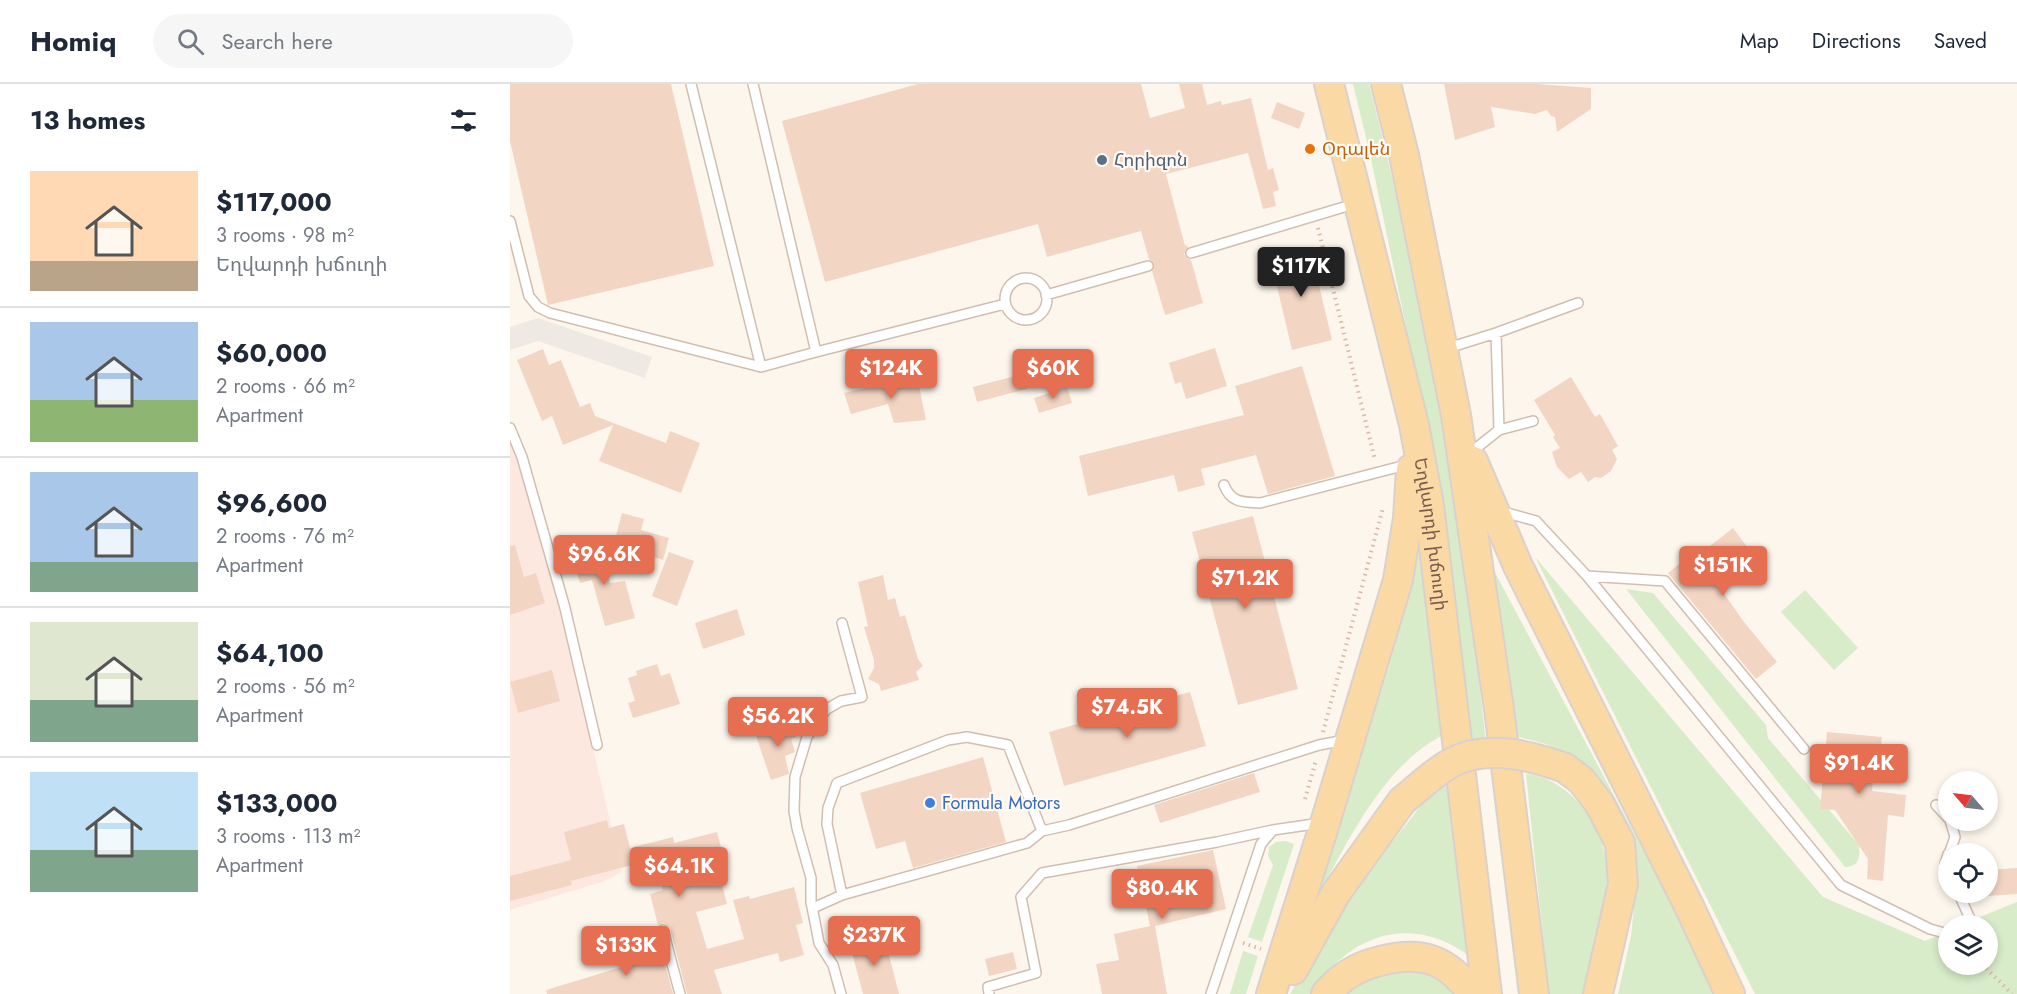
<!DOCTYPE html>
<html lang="en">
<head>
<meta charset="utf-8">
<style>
  :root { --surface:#fff; --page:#f6f6f7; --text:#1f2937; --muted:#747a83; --line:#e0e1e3; --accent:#e76f51 }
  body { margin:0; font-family:Jost,"Noto Sans Armenian",sans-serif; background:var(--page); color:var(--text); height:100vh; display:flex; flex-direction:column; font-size:22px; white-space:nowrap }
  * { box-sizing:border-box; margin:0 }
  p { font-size:20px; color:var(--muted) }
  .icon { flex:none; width:33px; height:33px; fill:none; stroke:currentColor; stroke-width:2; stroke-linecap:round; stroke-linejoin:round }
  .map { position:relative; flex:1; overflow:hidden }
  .details { display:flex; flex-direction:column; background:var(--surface); width:510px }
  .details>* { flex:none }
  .needle { width:39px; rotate:298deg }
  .tools { position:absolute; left:1428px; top:687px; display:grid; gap:12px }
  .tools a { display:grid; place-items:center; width:60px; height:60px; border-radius:50%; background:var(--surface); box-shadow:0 3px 9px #0003; font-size:30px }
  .price { position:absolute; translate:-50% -51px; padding:0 14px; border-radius:6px; background:var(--accent); color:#fff; font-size:20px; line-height:39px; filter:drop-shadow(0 2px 3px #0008) }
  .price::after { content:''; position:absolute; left:50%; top:36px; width:18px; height:14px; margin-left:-9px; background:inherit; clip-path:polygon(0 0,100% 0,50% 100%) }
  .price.current { background:#222; color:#fff }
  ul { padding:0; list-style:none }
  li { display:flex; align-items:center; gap:18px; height:150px; padding:0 30px }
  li+li { border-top:2px solid var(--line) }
  li span { display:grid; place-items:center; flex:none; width:168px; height:120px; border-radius:0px; color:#555 }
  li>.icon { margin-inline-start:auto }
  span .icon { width:72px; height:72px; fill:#fffc; stroke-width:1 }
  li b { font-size:26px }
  h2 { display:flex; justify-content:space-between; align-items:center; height:72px; padding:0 30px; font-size:26px }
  header { display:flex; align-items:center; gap:36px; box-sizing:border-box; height:84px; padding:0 30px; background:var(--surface); border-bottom:2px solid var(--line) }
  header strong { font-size:28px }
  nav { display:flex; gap:33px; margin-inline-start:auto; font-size:21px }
  .search { width:420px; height:54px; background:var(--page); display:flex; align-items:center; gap:15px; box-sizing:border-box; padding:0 21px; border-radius:33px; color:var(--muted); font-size:22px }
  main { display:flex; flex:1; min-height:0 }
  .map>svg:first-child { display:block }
  .commercial { fill:#fde8e0 }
  .industrial { fill:#efe9e4 }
  .green { fill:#d8ecc9 }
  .building { fill:#f3d5c3 }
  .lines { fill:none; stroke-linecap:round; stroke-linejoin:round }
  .lane-casing { stroke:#d1beb0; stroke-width:12 }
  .primary-casing { stroke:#dad1cd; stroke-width:32 }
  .path { stroke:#d9b8a5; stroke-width:4; stroke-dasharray:1.5 4.5; stroke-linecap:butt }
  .lane { stroke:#fff; stroke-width:9 }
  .primary { stroke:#fbd9a5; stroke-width:28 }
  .primary-bridge-casing { stroke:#dad1cd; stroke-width:32; stroke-linecap:butt }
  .primary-bridge { stroke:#fbd9a5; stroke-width:28 }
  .food-dot { fill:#e8710a; stroke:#fffaf3; stroke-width:2 }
  .service-dot { fill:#5c6f8a; stroke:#fffaf3; stroke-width:2 }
  .shop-dot { fill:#3f7fe0; stroke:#fffaf3; stroke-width:2 }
  .labels { text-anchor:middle; stroke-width:4.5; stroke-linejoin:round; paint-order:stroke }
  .food-label { font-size:18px; fill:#c56008; stroke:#fffaf3; text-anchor:start }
  .service-label { font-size:18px; fill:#4e5e75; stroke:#fffaf3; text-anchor:start }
  .street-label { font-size:18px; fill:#7a5c4d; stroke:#fffaf3 }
  .shop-label { font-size:18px; fill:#366cbe; stroke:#fffaf3; text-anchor:start }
</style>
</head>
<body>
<header>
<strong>Homiq</strong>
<div class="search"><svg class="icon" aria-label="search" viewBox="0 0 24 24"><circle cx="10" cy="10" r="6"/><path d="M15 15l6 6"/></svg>Search here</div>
<nav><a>Map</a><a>Directions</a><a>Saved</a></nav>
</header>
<main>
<section class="details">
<h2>13 homes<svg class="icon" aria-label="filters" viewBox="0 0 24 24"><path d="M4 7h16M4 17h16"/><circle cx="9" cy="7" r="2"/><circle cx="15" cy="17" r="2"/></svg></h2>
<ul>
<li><span style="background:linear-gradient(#ffd9b3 75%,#b9a48a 0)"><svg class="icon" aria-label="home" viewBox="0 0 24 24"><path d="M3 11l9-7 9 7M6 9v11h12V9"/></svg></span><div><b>$117,000</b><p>3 rooms · 98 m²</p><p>Եղվարդի խճուղի</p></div></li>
<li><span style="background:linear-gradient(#a9c7e8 65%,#8fb573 0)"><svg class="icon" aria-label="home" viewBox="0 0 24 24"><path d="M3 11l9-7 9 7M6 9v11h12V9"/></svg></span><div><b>$60,000</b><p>2 rooms · 66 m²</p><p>Apartment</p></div></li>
<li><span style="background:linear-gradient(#a9c7e8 75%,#7fa58c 0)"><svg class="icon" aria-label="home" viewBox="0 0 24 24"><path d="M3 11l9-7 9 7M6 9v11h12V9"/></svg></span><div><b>$96,600</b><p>2 rooms · 76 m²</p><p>Apartment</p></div></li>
<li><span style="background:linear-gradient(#dfe7d0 65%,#7fa58c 0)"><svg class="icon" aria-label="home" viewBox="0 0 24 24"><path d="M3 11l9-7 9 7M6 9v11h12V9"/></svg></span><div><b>$64,100</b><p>2 rooms · 56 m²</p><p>Apartment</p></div></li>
<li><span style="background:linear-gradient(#bfe0f5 65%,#7fa58c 0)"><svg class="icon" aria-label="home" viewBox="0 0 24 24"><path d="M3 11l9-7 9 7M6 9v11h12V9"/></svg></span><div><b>$133,000</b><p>3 rooms · 113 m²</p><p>Apartment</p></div></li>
</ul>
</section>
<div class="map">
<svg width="1507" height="910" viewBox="0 0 1507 910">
  <rect width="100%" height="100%" fill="#fdf6ec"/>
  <path class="commercial" d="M0 352 9 374 49 519 112 788 95 797 0 826Z"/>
  <path class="industrial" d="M28 234 142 273 135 294 28 257 0 266V243Z"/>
  <path class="green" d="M843 0H859C915 216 953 437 976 659L961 660 916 339 860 70Z
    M910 466 935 650C874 680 839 756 807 813L880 579Z
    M1025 473 1313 813 1415 857 1438 847V880H1478V842L1450 841 1507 818V910H1245Z
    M982 483 1164 824 1206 910H1108L1121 852 1128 783 1116 744 1050 667 1036 660 1005 652Z
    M1116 505 1143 509 1256 641 1258 654 1349 761C1350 774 1349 783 1335 783Z
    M1295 506 1348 564 1324 586 1271 528Z
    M1016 690C1037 692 1052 702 1067 717 1121 770 1088 849 1073 910H1039Z
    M944 692 963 875C904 828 839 849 801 910H780L829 831 879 762 913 719Z
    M775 757 784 760 752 858 738 853 763 781 758 772 759 763 766 758Z
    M733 867 748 872 736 910H720Z
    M886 887C914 886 924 893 946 910H833L849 897Z"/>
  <path class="building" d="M0 0H161L204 182 38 221 0 57Z
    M408 0H631L640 34 675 24 669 0H692L697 21 711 17 712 21 741 14 758 86 763 84 769 106 763 108 766 122 753 125 738 69 656 90 675 162 677 161 678 163 674 170 677 174 681 176 693 219 655 231 642 187 644 180 639 175 631 147 537 173 528 140 315 198 272 37Z
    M934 0H1027L1081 4V25L1047 48 1045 33 1041 32 1037 26 1025 30 981 23 985 43 945 56Z
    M767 18 795 29 789 45 761 34Z
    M800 163 822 256 782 266 760 173Z
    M705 264 717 302 676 315 671 298 665 300 659 279Z
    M33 265 39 281 51 276 70 323 80 319 85 332 156 359 160 347 190 359 171 409 89 377 103 341 53 361 42 332 32 337 7 276Z
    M792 282 825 392 758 410 746 371 691 385 695 401 668 408 664 391 578 412 569 372 734 331 725 302Z
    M513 290 517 305 467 318 463 303Z
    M407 292 416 336 384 339 378 320 341 330 334 309Z
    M1061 293 1085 333 1090 330 1108 362 1102 366 1107 375 1101 387 1091 394 1085 393 1078 398 1071 388 1059 395 1047 383 1042 368 1050 364 1043 353 1045 351 1024 316Z
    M557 303 562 319 529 329 524 314Z
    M112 429 134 435 131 446 159 454 153 476 134 470V467L104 459Z
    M743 432 788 605 728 621 682 448Z
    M1223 444 1247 476 1210 504 1234 538 1267 578 1246 595 1158 489 1183 469 1186 473Z
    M88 460 100 499 115 497 125 534 95 542 82 496 70 499 61 469Z
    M5 461 14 493 26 489 35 519 0 531V462Z
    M159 468 184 477 167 522 142 512Z
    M373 491 378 516 385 514 390 533 395 531 408 575 413 582 406 588 409 596 371 607 369 600 358 595 364 584V576L354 543 358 542 348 498Z
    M227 525 235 551 193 565 185 539Z
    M147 580 151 592 160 589 170 620 123 634 118 619 125 617 118 594 127 591 126 587Z
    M42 586 50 617 8 629 0 598Z
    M680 608 696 662 554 702 539 648Z
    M286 637 291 650 281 655 285 668 275 672 279 690 261 696 246 652Z
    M1317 648 1372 653 1370 672H1365L1362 707 1396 711 1394 733 1378 731 1373 797 1357 795 1358 775 1325 726 1310 725Z
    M473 673 496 758 403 784 395 757 366 765 350 709Z
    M744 689 750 708 650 739 644 721Z
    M97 736 99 744 114 740 120 764 163 753 164 759 207 748 212 767 204 769 217 820 186 828 197 865 234 855 223 816 239 812 240 815 284 803 293 839 286 841 294 871 270 878 268 869 204 886 212 910H177L160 844 154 839 148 841 140 810 153 806 145 775 61 797 62 801 0 817V792L61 776 54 748Z
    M703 766 716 825 645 842 657 910H592L586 880 609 876 604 850 640 842 627 782Z
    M1507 784V810L1478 812V786Z
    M374 852 389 910H353L340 861Z
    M150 861 163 910H37L36 906 115 882 112 871Z
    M503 868 507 885 479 892 475 875Z"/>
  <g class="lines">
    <defs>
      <path id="lane" d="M181 0 251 283 306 268
        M243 0 306 268 495 220
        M0 137 19 212 28 223 40 229 251 283
        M681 169 844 120
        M495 215a21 21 0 1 1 42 0a21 21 0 1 1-42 0Z
        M536 211 638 182
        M935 265 986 249 1068 219
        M0 344 12 373 55 524 87 661
        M989 346 1023 337
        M960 369 989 346 986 249
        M714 401C721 419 733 418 750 419L896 381
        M990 427 1026 437 1077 492 1331 801 1420 845 1438 850
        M1077 492 1155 497 1294 665
        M1426 721 1438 734
        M1438 770 1435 780 1438 788
        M1439 770 1445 753 1440 736
        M1448 808 1461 837 1456 842
        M332 811 317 740 318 724 327 699 438 656 457 653 498 661 532 747
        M303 824 332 811 517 759 532 747 559 741 809 661 836 656
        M153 846 170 910
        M331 910 323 881 309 859 306 843 301 818V794L287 744 284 727 285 693 297 653 305 639 317 625 331 617 352 613 332 539
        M479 910 478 903 526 889 511 813 532 789 707 758 763 746
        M701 910 751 760 763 746 811 739"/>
      <g id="primary">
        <path id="s1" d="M819 0 904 341 919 421 977 910"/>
        <path d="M876 0 894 71 946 331 989 625 1024 910"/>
        <path d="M963 377 1008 482 1179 822 1220 910"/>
        <path d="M1055 684 1071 696 1089 719 1110 759 1113 800 1088 910"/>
        <path d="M783 886 826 809 892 717"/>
        <path d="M761 910 815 739 888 496 898 434 901 385"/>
        <path d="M816 910C831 892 848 882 870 877 911 866 937 875 963 910"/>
      </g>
    </defs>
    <use href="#lane" class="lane-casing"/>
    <use href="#primary" class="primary-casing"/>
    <path class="path" d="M808 144 865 376
      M813 648 873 424
      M795 715 806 676
      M733 859 751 865
      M1472 880 1502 910"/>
    <use href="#lane" class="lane"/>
    <use href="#primary" class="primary"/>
    <defs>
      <path id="primary-bridge" d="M892 717C908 704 923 689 941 679 976 660 1020 671 1055 684"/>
    </defs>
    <use href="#primary-bridge" class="primary-bridge-casing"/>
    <use href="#primary-bridge" class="primary-bridge"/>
  </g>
  <circle class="food-dot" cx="800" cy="65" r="6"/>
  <circle class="service-dot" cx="592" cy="76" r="6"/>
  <circle class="shop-dot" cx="420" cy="719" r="6"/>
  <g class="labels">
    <g class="food-label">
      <text x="812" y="71">Օդալեն</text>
    </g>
    <g class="service-label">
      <text x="604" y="82">Հորիզոն</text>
    </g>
    <g class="street-label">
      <text dy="6" stroke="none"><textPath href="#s1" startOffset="462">Եղվարդի խճուղի</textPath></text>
    </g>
    <g class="shop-label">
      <text x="432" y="725">Formula Motors</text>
    </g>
  </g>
</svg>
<div class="tools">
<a><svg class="needle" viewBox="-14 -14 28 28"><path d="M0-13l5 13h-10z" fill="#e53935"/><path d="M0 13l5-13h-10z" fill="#747a83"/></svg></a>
<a><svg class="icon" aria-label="locate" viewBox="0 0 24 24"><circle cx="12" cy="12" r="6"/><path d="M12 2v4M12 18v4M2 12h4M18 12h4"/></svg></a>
<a><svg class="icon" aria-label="layers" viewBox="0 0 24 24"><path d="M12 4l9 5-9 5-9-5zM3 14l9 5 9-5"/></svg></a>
</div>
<b class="price current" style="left:791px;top:214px">$117K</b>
<b class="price" style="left:381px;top:316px">$124K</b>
<b class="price" style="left:543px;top:316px">$60K</b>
<b class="price" style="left:94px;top:502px">$96.6K</b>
<b class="price" style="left:1213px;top:513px">$151K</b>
<b class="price" style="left:735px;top:526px">$71.2K</b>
<b class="price" style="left:617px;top:655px">$74.5K</b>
<b class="price" style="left:268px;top:664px">$56.2K</b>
<b class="price" style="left:1349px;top:711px">$91.4K</b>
<b class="price" style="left:169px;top:814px">$64.1K</b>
<b class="price" style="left:652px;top:836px">$80.4K</b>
<b class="price" style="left:364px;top:883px">$237K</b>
<b class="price" style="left:116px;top:893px">$133K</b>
</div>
</main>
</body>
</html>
